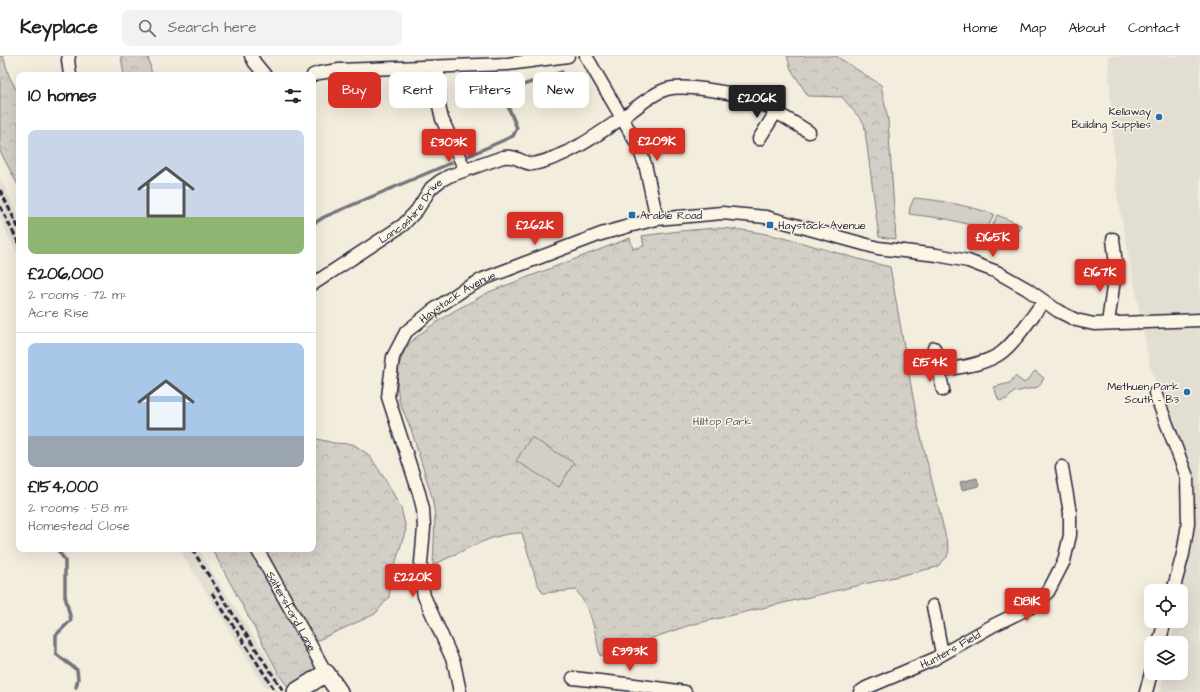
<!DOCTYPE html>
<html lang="en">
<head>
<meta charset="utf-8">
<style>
  :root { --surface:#fff; --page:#f2f2f2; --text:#222; --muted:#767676; --line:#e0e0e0; --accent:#d93025 }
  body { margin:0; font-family:"Architects Daughter",sans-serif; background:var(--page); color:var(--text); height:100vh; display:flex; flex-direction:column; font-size:15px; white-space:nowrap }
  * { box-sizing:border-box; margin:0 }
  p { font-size:13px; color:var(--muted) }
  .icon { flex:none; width:22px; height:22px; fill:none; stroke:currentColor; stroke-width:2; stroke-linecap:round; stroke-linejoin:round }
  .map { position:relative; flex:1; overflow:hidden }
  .drawer { position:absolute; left:16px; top:16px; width:300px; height:480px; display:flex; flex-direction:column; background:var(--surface); border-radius:8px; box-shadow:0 4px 16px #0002 }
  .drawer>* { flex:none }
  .guide { position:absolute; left:328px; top:16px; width:380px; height:36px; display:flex; gap:8px }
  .fabs { position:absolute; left:1144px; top:528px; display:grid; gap:8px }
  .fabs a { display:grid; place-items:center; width:44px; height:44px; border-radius:8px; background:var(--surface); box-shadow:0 4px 16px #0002; font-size:20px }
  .price { position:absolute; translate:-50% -34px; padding:0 9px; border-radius:4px; background:var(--accent); color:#fff; font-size:13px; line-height:26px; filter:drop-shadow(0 1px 2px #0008) }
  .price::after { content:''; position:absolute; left:50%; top:24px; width:12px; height:9px; margin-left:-6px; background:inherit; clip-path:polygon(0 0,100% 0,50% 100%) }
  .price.selected { background:#222; color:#fff }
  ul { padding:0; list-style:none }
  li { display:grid; align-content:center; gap:8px; height:212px; padding:0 12px }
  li+li { border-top:1px solid var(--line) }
  li span { display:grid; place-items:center; height:124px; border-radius:8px; color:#555 }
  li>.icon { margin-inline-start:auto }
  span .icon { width:72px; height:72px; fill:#fffc; stroke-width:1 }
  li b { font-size:17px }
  h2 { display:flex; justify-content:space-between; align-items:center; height:48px; padding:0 12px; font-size:17px }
  .tag { padding:0 14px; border-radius:8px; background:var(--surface); box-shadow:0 4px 16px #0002; font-size:14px; line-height:36px }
  .tag.selected { background:var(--accent); color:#fff }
  header { display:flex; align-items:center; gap:24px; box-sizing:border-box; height:56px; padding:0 20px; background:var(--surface); border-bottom:1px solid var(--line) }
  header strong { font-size:19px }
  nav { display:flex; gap:22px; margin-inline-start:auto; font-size:14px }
  .search { width:280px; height:36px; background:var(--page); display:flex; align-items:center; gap:10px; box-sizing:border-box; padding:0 14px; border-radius:8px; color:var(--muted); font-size:15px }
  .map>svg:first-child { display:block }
  .built { fill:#e3ded2 }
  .forest { fill:url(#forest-crowns); stroke:#7b7880 }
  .garden { fill:#d4cfc6; stroke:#7b7880 }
  .water { fill:#aca7a6; stroke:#75727b }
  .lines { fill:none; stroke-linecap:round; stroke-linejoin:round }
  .stream { stroke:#75727b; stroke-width:3.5 }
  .street-casing { stroke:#22223b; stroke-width:15 }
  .secondary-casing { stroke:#22223b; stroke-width:20 }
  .street { stroke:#fcf5e5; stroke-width:12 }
  .secondary { stroke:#fcf5e5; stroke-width:17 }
  .rail { stroke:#22223b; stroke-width:3; stroke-dasharray:6 3; stroke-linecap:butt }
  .poi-dot { fill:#1f6fb2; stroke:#fcf5e5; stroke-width:1.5 }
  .labels { text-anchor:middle; stroke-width:3; stroke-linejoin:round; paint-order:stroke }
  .poi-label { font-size:11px; fill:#22223b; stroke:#fcf5e5; text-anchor:end }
  .street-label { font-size:11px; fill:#22223b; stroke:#fcf5e5 }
  .park-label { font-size:11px; fill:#575665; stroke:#fcf5e5 }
</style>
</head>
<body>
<header>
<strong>Keyplace</strong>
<div class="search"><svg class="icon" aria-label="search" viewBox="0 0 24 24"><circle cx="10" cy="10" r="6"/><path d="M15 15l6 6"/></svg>Search here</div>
<nav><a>Home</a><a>Map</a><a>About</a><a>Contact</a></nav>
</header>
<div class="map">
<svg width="1200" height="636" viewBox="0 0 1200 636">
  <defs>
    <pattern id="forest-crowns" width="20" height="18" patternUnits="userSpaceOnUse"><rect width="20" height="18" fill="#d4cfc6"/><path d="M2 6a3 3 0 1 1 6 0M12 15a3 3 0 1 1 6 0" fill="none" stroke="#b6b1ab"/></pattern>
  </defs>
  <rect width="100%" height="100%" fill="#f3edde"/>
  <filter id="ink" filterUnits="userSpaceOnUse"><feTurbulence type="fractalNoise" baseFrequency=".025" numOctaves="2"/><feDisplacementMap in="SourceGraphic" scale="8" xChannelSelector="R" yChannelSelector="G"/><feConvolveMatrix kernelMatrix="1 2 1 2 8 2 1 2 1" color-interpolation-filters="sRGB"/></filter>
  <g filter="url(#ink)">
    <path class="built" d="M1108 0H1200V636H1160L1164 617H1181V587H1171L1175 565H1181L1180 535 1193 462 1191 417 1151 315 1116 133Z
      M0 121 19 161V201L0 163Z
      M179 493H198L221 530 282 623 266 633Z"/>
    <path class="forest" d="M0 0H3L9 20 19 39V131L0 95Z
      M121 0H148L152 19H124Z
      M787 0H836L881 29 888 64 896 183 879 181 864 67 842 41 808 40 791 13Z
      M717 172C777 174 832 198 890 211L918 369 949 494 947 501 937 511 690 569 600 600C595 575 592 555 576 534L543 537 537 527 522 477C493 476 460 497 433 509L435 460 432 441 411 373 399 345 397 329 399 309 405 293 414 283 428 272 454 255 489 236 630 182 633 193 644 190 642 180 679 175Z
      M313 382 334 387 353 388 369 399 385 423 401 452 406 473 392 518 389 541 375 558 316 585 264 493H313Z
      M212 493H252L319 613 289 632 282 623Z"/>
    <path class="garden" d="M914 142C941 144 968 150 994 158L987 173 947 163 909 158 910 151Z
      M997 159 1021 169 1015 183 991 174Z
      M1035 315 1044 322 1038 331 1014 336 1007 343 999 345 994 331 1010 327 1015 320 1024 327 1028 324Z
      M531 381 574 407 559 431 516 405Z"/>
    <path class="water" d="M977 422 979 430 962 434 960 426Z"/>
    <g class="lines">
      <path class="stream" d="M468 100 513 80 517 72 502 36 562 16
        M313 168 324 161 451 107
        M57 493 65 504V540L71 564 56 579V598L77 614 78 623 76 631"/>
      <defs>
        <g id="street">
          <path d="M69 0 68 4 70 19"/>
          <path d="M251 0 255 7 265 19"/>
          <path d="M586 0 637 88 645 108 657 163"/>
          <path d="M438 11 439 50 442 63 465 114"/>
          <path d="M313 19 319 17 339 14 508 8 568 0"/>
          <path d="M759 83 776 56"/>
          <path id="s1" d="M313 228 403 169 417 154 431 132 440 125 449 120 503 101C518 99 520 107 533 108 568 101 600 77 629 57 639 49 656 36 667 33 687 28 742 38 760 46 766 49 771 53 776 56 787 63 798 69 809 76"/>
          <path d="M1108 267 1116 209 1113 183"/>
          <path d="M934 292 943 334"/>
          <path d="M939 314C959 312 981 309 998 299 1014 289 1032 260 1044 245"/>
          <path d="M1155 337 1187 421 1188 468 1183 498 1173 535"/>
          <path id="s2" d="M257 493 326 617"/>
          <path d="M933 550 942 598"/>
          <path d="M1159 587 1165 565"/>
          <path d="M573 622 635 629 685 636"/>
          <path id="s3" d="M460 636 454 607 424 540 420 518 424 472 423 453 419 437 388 341 393 301 406 276 432 255 463 234 483 223 601 178 629 170 657 163 722 157 766 161 878 192 937 199 968 205 997 216 1027 233 1058 255 1076 264 1094 268 1200 264"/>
          <path id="s4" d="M860 636 866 632 932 604 994 569 1031 551 1048 536 1064 505 1070 479V457L1062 411"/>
          <path d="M1146 636 1151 617"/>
        </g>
        <path id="secondary" d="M296 636 326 617 339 636"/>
      </defs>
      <use href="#street" class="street-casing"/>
      <use href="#secondary" class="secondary-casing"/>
      <use href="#street" class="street"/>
      <use href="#secondary" class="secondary"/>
      <path class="rail" d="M0 134 19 173
        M0 150 19 188
        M192 493 238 566 284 636
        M212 537 276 636"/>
    </g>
  </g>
  <g class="poi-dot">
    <circle cx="1159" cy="61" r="4"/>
    <rect x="628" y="155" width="8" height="8" rx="2"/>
    <rect x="766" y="165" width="8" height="8" rx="2"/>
    <circle cx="1187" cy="336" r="4"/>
  </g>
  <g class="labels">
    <g class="poi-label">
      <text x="1151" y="59">Kellaway<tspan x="1151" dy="13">Building Supplies</tspan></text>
      <text x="640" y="163" text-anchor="start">Arable Road</text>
      <text x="778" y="173" text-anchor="start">Haystack Avenue</text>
      <text x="1179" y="334">Methuen Park<tspan x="1179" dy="13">South - B3</tspan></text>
    </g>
    <g class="street-label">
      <text dy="4" stroke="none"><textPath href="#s1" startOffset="123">Lancashire Drive</textPath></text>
      <text dy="4" stroke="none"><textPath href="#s3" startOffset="439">Haystack Avenue</textPath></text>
      <text dy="4" stroke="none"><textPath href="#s2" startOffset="71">Saltersford Lane</textPath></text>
      <text dy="4" stroke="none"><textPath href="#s4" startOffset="100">Hunters Field</textPath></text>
    </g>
    <g class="park-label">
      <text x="722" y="369">Hilltop Park</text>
    </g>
  </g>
</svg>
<div class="fabs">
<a><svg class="icon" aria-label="locate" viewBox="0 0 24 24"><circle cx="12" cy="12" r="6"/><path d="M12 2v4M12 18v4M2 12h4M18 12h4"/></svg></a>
<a><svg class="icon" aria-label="layers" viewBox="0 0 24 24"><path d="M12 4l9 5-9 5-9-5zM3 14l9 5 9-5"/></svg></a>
</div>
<b class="price selected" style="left:757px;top:63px">£206K</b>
<b class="price" style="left:657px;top:106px">£209K</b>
<b class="price" style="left:449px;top:107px">£303K</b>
<b class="price" style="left:535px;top:190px">£262K</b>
<b class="price" style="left:993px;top:202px">£165K</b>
<b class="price" style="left:1100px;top:237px">£167K</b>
<b class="price" style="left:930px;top:327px">£154K</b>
<b class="price" style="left:413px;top:542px">£220K</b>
<b class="price" style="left:1027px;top:566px">£181K</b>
<b class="price" style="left:630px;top:616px">£393K</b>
<div class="guide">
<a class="tag selected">Buy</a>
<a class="tag">Rent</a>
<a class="tag">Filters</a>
<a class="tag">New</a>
</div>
<section class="drawer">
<h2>10 homes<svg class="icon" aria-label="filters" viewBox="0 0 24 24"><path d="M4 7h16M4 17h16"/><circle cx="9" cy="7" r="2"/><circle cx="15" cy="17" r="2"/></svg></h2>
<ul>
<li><span style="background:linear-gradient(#c9d6e8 70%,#8fb573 0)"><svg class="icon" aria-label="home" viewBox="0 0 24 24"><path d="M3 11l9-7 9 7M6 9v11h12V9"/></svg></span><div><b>£206,000</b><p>2 rooms · 72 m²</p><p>Acre Rise</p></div></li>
<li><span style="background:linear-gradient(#a9c7e8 75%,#9aa5b1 0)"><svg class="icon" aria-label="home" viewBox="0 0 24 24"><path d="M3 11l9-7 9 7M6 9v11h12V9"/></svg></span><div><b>£154,000</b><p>2 rooms · 58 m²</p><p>Homestead Close</p></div></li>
</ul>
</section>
</div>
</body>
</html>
